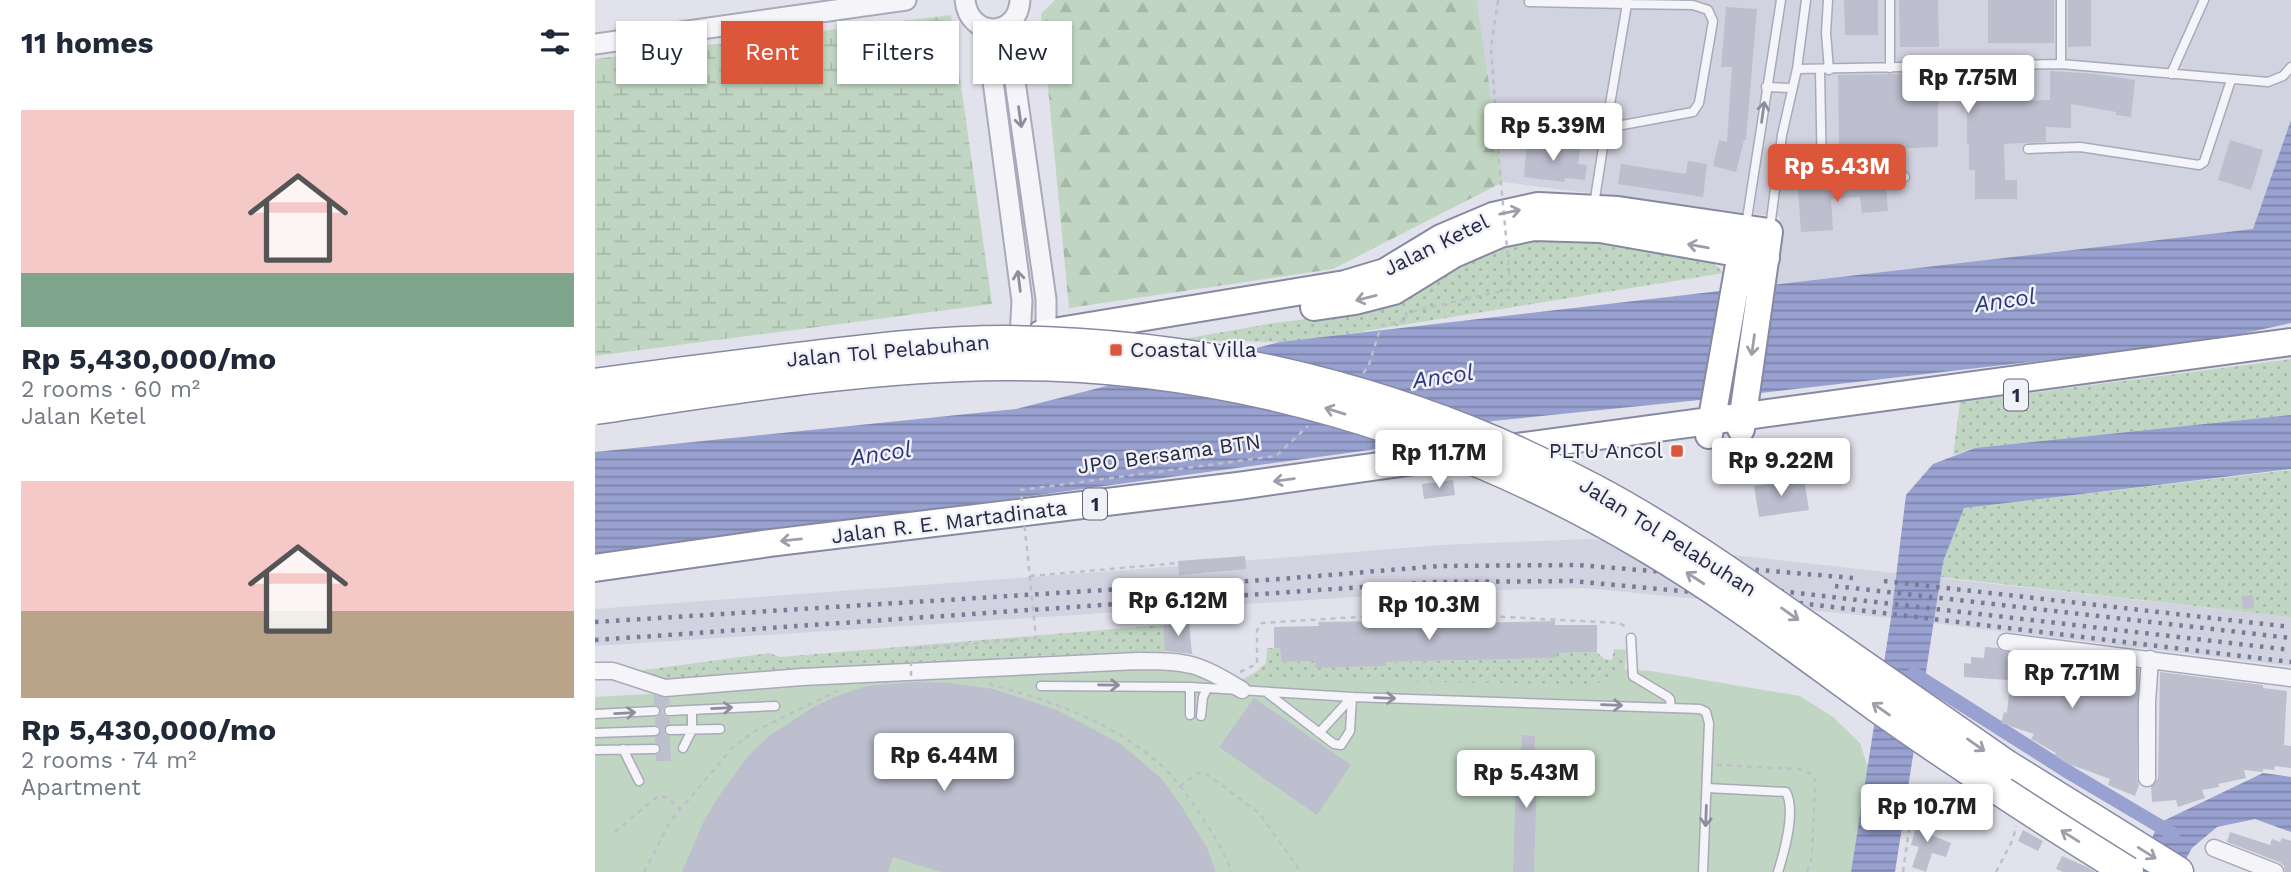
<!DOCTYPE html>
<html lang="en">
<head>
<meta charset="utf-8">
<style>
  :root { --surface:#fff; --page:#f2f2f3; --text:#1f2937; --muted:#747a83; --accent:#dc563a }
  body { margin:0; font-family:"Work Sans",sans-serif; background:var(--page); color:var(--text); height:100vh; display:flex; flex-direction:column; font-size:26px; white-space:nowrap }
  * { box-sizing:border-box; margin:0 }
  p { font-size:23px; color:var(--muted) }
  .icon { flex:none; width:38px; height:38px; fill:none; stroke:currentColor; stroke-width:2; stroke-linecap:round; stroke-linejoin:round }
  .map { position:relative; flex:1; overflow:hidden }
  .details { display:flex; flex-direction:column; background:var(--surface); width:595px }
  .details>* { flex:none }
  .guide { position:absolute; left:21px; top:21px; width:665px; height:63px; display:flex; gap:14px }
  .price { position:absolute; translate:-50% -60px; padding:0 16px; border-radius:7px; background:#fff; color:#222; font-size:23px; line-height:46px; filter:drop-shadow(0 2px 4px #0008) }
  .price::after { content:''; position:absolute; left:50%; top:42px; width:21px; height:16px; margin-left:-10px; background:inherit; clip-path:polygon(0 0,100% 0,50% 100%) }
  .price.current { background:var(--accent); color:#fff }
  ul { padding:0; list-style:none }
  li { display:grid; align-content:center; gap:14px; height:371px; padding:0 21px }
  li span { display:grid; place-items:center; height:217px; border-radius:0px; color:#555 }
  li>.icon { margin-inline-start:auto }
  span .icon { width:126px; height:126px; fill:#fffc; stroke-width:1 }
  li b { font-size:30px }
  h2 { display:flex; justify-content:space-between; align-items:center; height:84px; padding:0 21px; font-size:30px }
  .chip { padding:0 24px; border-radius:0px; background:var(--surface); box-shadow:0 2px 5px #0004; font-size:24px; line-height:63px }
  .chip.current { background:var(--accent); color:#fff }
  main { display:flex; flex:1; min-height:0 }
  .map>svg:first-child { display:block }
  .built { fill:#d2d3e0 }
  .green { fill:url(#green-dots) }
  .forest { fill:url(#forest-firs) }
  .wetland { fill:url(#wetland-marsh) }
  .pitch { fill:#c1d6c2 }
  .water { fill:url(#water-rules) }
  .lines { fill:none; stroke-linecap:round; stroke-linejoin:round }
  .canal { stroke:#98a1cf; stroke-width:14 }
  .building { fill:#bdbece }
  .service-casing { stroke:#a9aab9; stroke-width:11 }
  .minor-casing { stroke:#a9aab9; stroke-width:19 }
  .tertiary-casing { stroke:#a9aab9; stroke-width:23 }
  .trunk-casing { stroke:#8789a3; stroke-width:30 }
  .motorway-casing { stroke:#8789a3; stroke-width:33 }
  .path { stroke:#bfbfca; stroke-width:2.5; stroke-dasharray:5 5; stroke-linecap:butt }
  .service { stroke:#f4f4f9; stroke-width:8 }
  .minor { stroke:#f4f4f9; stroke-width:16 }
  .tertiary { stroke:#f4f4f9; stroke-width:19 }
  .trunk { stroke:#fff; stroke-width:26 }
  .motorway { stroke:#fff; stroke-width:30 }
  .rail { stroke:#787a96; stroke-width:4.5; stroke-dasharray:3.5 7; stroke-linecap:butt }
  .motorway-bridge-casing { stroke:#8789a3; stroke-width:33; stroke-linecap:butt }
  .path-bridge { stroke:#bfbfca; stroke-width:2.5; stroke-dasharray:5 5; stroke-linecap:butt }
  .motorway-bridge { stroke:#fff; stroke-width:30 }
  .oneway { stroke:#8e8e9f }
  .oneway2 { stroke:#9e9eab }
  .poi-dot { fill:#dc563a; stroke:#f1f1f8; stroke-width:2.5 }
  .labels { text-anchor:middle; stroke-width:5; stroke-linejoin:round; paint-order:stroke }
  .shield { fill:#f1f1f8; stroke:#64647b; stroke-width:2 }
  .shield-label { font-size:19px; font-weight:bold; fill:#272845 }
  .street-label { font-size:21px; fill:#272845; stroke:#f1f1f8 }
  .poi-label { font-size:21px; fill:#272845; stroke:#f1f1f8; text-anchor:start }
  .water-label { font-size:23px; font-style:italic; fill:#2d377d; stroke:#f1f1f8 }
</style>
</head>
<body>
<main>
<section class="details">
<h2>11 homes<svg class="icon" aria-label="filters" viewBox="0 0 24 24"><path d="M4 7h16M4 17h16"/><circle cx="9" cy="7" r="2"/><circle cx="15" cy="17" r="2"/></svg></h2>
<ul>
<li><span style="background:linear-gradient(#f6c9c9 75%,#7fa58c 0)"><svg class="icon" aria-label="home" viewBox="0 0 24 24"><path d="M3 11l9-7 9 7M6 9v11h12V9"/></svg></span><div><b>Rp 5,430,000/mo</b><p>2 rooms · 60 m²</p><p>Jalan Ketel</p></div></li>
<li><span style="background:linear-gradient(#f6c9c9 60%,#b9a48a 0)"><svg class="icon" aria-label="home" viewBox="0 0 24 24"><path d="M3 11l9-7 9 7M6 9v11h12V9"/></svg></span><div><b>Rp 5,430,000/mo</b><p>2 rooms · 74 m²</p><p>Apartment</p></div></li>
</ul>
</section>
<div class="map">
<svg width="1696" height="872" viewBox="0 0 1696 872">
  <defs>
    <pattern id="green-dots" width="8" height="8" patternUnits="userSpaceOnUse" patternTransform="scale(1.75)"><rect width="8" height="8" fill="#c1d6c2"/><path d="M2 2h.1M6 6h.1" fill="none" stroke="#a6b8a8" stroke-width="1.8" stroke-linecap="round"/></pattern>
    <pattern id="forest-firs" width="22" height="20" patternUnits="userSpaceOnUse" patternTransform="scale(1.75)"><rect width="22" height="20" fill="#c1d6c2"/><path d="M5 1l3.5 6h-7zM16 11l3.5 6h-7z" fill="#a6b8a8"/></pattern>
    <pattern id="wetland-marsh" width="20" height="14" patternUnits="userSpaceOnUse" patternTransform="scale(1.75)"><rect width="20" height="14" fill="#c1d6c2"/><path d="M1 5h8M5 5V1M11 12h8M15 12V8" fill="none" stroke="#a6b8a8"/></pattern>
    <pattern id="water-rules" width="6" height="5" patternUnits="userSpaceOnUse" patternTransform="scale(1.75)"><rect width="6" height="5" fill="#98a1cf"/><path d="M0 2.5h6" fill="none" stroke="#7c83aa"/></pattern>
  </defs>
  <rect width="100%" height="100%" fill="#e1e2eb"/>
  <path class="built" d="M882 0H1696V120L1658 229 1170 288 1185 217 908 182Z
    M994 539 1696 617V666L1296 618 990 588 852 591 0 646V609L559 568 846 545Z"/>
  <path class="green" d="M990 238 1112 257 1129 273 733 337 685 342 583 340 678 323 730 317 912 240Z
    M1696 359V415L1380 448 1358 455 1365 402Z
    M1696 470V617L1345 577 1348 562 1369 508Z
    M568 625 571 658 475 659 470 655 439 656 424 662 222 675 212 668 174 671 169 678 72 686 35 672 174 653 185 657Z
    M672 648H685L686 662 720 661V667L790 666V648L796 662 961 658V653L1002 652 1009 659 1017 660 1019 649 1031 650 1030 673 1063 698 644 681 661 672 671 663Z"/>
  <path class="forest" d="M460 0H882L908 182 738 269 474 308 446 14Z"/>
  <path class="wetland" d="M356 15 397 304 0 356V59Z"/>
  <path class="pitch" d="M1028 669 1056 671 1205 696 1238 717 1265 743 1273 767 1256 872H0V697L475 670H591L645 679 989 684 1003 683Z"/>
  <path class="water" d="M1696 120V323L1609 342 1105 400 898 421 775 450 0 555V452L421 409 685 342 1658 229Z
    M1696 415V469L1369 508 1348 562 1300 872H1256L1296 618 1311 495 1338 464 1380 448Z
    M1668 773 1696 777V832L1660 819 1622 827 1597 848 1584 872H1541L1564 823Z"/>
  <g class="lines">
    <path class="canal" d="M1319 674 1475 773 1578 834"/>
  </g>
  <path class="building" d="M1249 0H1283V35H1250Z
    M1304 0H1343L1344 47H1305Z
    M1393 0H1459V43H1393Z
    M1473 0H1496V46L1473 47Z
    M1131 7 1162 9 1151 140H1149L1141 172 1118 166 1124 140 1132 142 1137 67H1126Z
    M1455 71 1501 74 1540 80 1536 117 1521 115V112L1476 104V128L1451 127V142L1409 144 1410 180H1422V199H1380V170H1374V144H1372V98H1343V147L1244 151 1243 75 1415 72V101L1455 100Z
    M1635 140 1668 150 1656 190 1623 180Z
    M932 142 953 144 952 147 985 149 983 164 992 165 990 180 970 178 969 182 929 177Z
    M1093 161 1112 164 1108 197 1023 184 1026 164 1091 174Z
    M1291 184 1293 211 1267 213 1265 197 1236 199 1238 230 1206 232 1203 190Z
    M1209 479 1214 510 1164 517 1159 486Z
    M858 480 860 495 829 499 827 484Z
    M650 556 651 569 584 575 583 561Z
    M1658 595 1659 608 1648 609 1647 596Z
    M790 621V625L960 621V625H1002V652L961 653V658L791 662V666L720 668V661L686 662 685 648H679V627L724 626 723 622Z
    M594 623 597 654 570 651 568 625Z
    M1390 647 1403 648 1410 652 1544 669 1542 778 1544 785 1540 796 1513 785 1515 779 1471 763 1459 755 1461 753 1436 739 1439 734 1406 723 1409 712 1412 713 1415 683 1413 680 1369 677V663L1376 664V657L1389 658Z
    M1565 672 1668 685V688L1692 691 1689 745 1696 746V768L1680 766 1679 770 1668 769V772L1649 770 1651 778 1623 784 1624 787 1607 790 1610 798 1583 807 1581 800 1557 802 1556 787 1563 778Z
    M320 682 355 683 398 689 462 710 526 744 567 779 584 802 612 848 621 872H346L298 857 293 872H87L108 823 121 800 153 756 174 736 220 706 245 695 272 686Z
    M59 695 74 698V704L70 706 67 711 69 715 75 718V723L69 729 70 734 75 737 76 761H61V755L65 753 66 748 60 742V738L66 731 65 727 60 724V718L64 716 66 711 65 707 59 704Z
    M659 698 756 765 722 815 624 747Z
    M927 735 940 736 939 779H942L939 872H918L921 779H925Z
    M1324 815 1339 819 1336 835 1356 843 1351 857 1337 853 1331 872 1317 867 1324 847 1316 845Z
    M1428 830 1448 841 1443 851 1423 841Z
    M1635 832 1675 845 1677 839 1685 842 1687 838 1696 841V872H1690L1689 866 1684 862 1632 842Z
    M1467 856 1492 867 1500 872H1468L1461 869Z"/>
  <g class="lines">
    <defs>
      <path id="service" d="M1233 0 1231 33 1234 70
        M1295 0V68
        M1466 0V64L1673 82 1688 76 1696 67
        M934 2 1032 4 1011 128
        M1202 69 1466 64
        M1225 70 1227 181
        M1576 74 1609 0
        M1171 87 1197 88
        M1433 149 1485 147 1604 165 1609 162 1636 80
        M1180 183 1310 177
        M999 205 1011 128 1098 112 1104 103 1118 21 1113 10 1098 5 1032 4V0
        M1151 225 1186 0
        M1175 228 1187 135 1202 69 1211 0
        M1036 638 1038 676 1073 697 1075 699 1076 708
        M446 686 595 687 757 697 1105 709 1111 712 1114 723 1108 872
        M595 687V715
        M671 692 739 744 746 745 755 731 757 697
        M74 711 180 706
        M0 714 60 711
        M606 716 608 697 612 689
        M75 730 125 729
        M0 733 60 731
        M724 733 757 697
        M88 748 97 730V710
        M28 749 44 781
        M0 750 60 749
        M1112 788 1191 792C1201 810 1189 853 1183 872"/>
      <path id="minor" d="M1411 642 1696 678
        M0 671H18L70 688 207 677 543 661C593 661 604 663 647 690
        M1552 778V702L1555 659
        M1619 848 1680 872"/>
      <path id="tertiary" d="M370 0C374 39 423 38 425 0
        M412 25 451 299V333L455 345
        M391 28 427 301 425 337 430 349
        M0 44 311 0"/>
      <path id="trunk" d="M719 307 760 301 799 291 859 254 905 234 939 227 1005 229 1171 258
        M446 334 750 284 790 272 846 238 898 216 943 206 1023 210 1174 232 1146 429
        M1114 435 1149 236
        M907 449 1696 342
        M0 568 175 543 643 486 869 454"/>
      <path id="motorway" d="M1411 765 1583 872"/>
    </defs>
    <use href="#service" class="service-casing"/>
    <use href="#minor" class="minor-casing"/>
    <use href="#tertiary" class="tertiary-casing"/>
    <use href="#trunk" class="trunk-casing"/>
    <use href="#motorway" class="motorway-casing"/>
    <path class="path" d="M903 0 896 47 905 173
      M786 326 812 320 811 313 871 299
      M435 576 583 563
      M645 672 662 664V630L667 623 779 616 871 615 1024 623 1034 628
      M394 684C457 701 522 723 570 769 584 783 596 800 606 816 618 833 630 853 637 872
      M1122 765 1204 769 1218 775 1220 781 1217 857 1212 872
      M585 786 603 773H609L620 780 664 813 706 872
      M20 832 63 796 73 798 85 809
      M49 872 75 822 137 748 160 731 242 691
      M1308 872 1319 794
      M1401 872 1418 839 1421 826"/>
    <use href="#service" class="service"/>
    <use href="#minor" class="minor"/>
    <use href="#tertiary" class="tertiary"/>
    <use href="#trunk" class="trunk"/>
    <use href="#motorway" class="motorway"/>
    <path class="rail" d="M1129 567 1258 578
      M1289 581 1696 627
      M1133 585 1696 650
      M1240 586 1696 638
      M0 622 685 579 844 566 982 565 1146 578
      M0 640 840 582 977 581 1163 598 1696 662"/>
    <defs>
      <path id="motorway-bridge" d="M0 384C71 374 142 365 212 357 278 349 344 341 411 341 616 343 817 392 998 489 1070 527 1137 574 1204 621 1273 669 1342 717 1411 765
        M0 409C135 389 272 366 408 365 636 363 859 432 1053 548 1133 595 1206 652 1281 706 1363 764 1447 819 1533 872"/>
    </defs>
    <use href="#motorway-bridge" class="motorway-bridge-casing"/>
    <path class="path-bridge" d="M871 299 916 289 905 173
      M768 373 773 368 786 326
      M316 676V649L441 638 426 490 681 456 713 426"/>
    <use href="#motorway-bridge" class="motorway-bridge"/>
  </g>
  <defs><path id="oneway-shaft" d="M-6 0H5M1.5-3L5.5 0L1.5 3" fill="none" stroke-width="1.6" stroke-linecap="round" stroke-linejoin="round" transform="scale(1.75)"/></defs>
  <g class="oneway">
    <use href="#oneway-shaft" transform="translate(1168 112) rotate(-82)"/>
    <use href="#oneway-shaft" transform="translate(425 117) rotate(82)"/>
    <use href="#oneway-shaft" transform="translate(424 281) rotate(-97)"/>
    <use href="#oneway-shaft" transform="translate(514 685) rotate(1)"/>
    <use href="#oneway-shaft" transform="translate(790 698) rotate(2)"/>
    <use href="#oneway-shaft" transform="translate(1017 705) rotate(2)"/>
    <use href="#oneway-shaft" transform="translate(127 708) rotate(-3)"/>
    <use href="#oneway-shaft" transform="translate(30 713) rotate(-3)"/>
    <use href="#oneway-shaft" transform="translate(1111 816) rotate(92)"/>
  </g>
  <g class="oneway2">
    <use href="#oneway-shaft" transform="translate(915 212) rotate(-12)"/>
    <use href="#oneway-shaft" transform="translate(1103 246) rotate(-170)"/>
    <use href="#oneway-shaft" transform="translate(771 298) rotate(166)"/>
    <use href="#oneway-shaft" transform="translate(1158 345) rotate(98)"/>
    <use href="#oneway-shaft" transform="translate(740 411) rotate(-163)"/>
    <use href="#oneway-shaft" transform="translate(689 480) rotate(172)"/>
    <use href="#oneway-shaft" transform="translate(196 540) rotate(174)"/>
    <use href="#oneway-shaft" transform="translate(1100 578) rotate(-147)"/>
    <use href="#oneway-shaft" transform="translate(1195 614) rotate(35)"/>
    <use href="#oneway-shaft" transform="translate(1286 709) rotate(-145)"/>
    <use href="#oneway-shaft" transform="translate(1381 745) rotate(35)"/>
    <use href="#oneway-shaft" transform="translate(1475 836) rotate(-148)"/>
    <use href="#oneway-shaft" transform="translate(1552 853) rotate(32)"/>
  </g>
  <g class="poi-dot">
    <rect x="514" y="343" width="14" height="14" rx="3.5"/>
    <rect x="1075" y="444" width="14" height="14" rx="3.5"/>
  </g>
  <g class="labels">
    <g class="shield">
      <rect x="1409" y="379.5" width="24" height="31" rx="5"/>
      <rect x="488" y="488.5" width="24" height="31" rx="5"/>
    </g>
    <g class="shield-label">
      <text x="1421" y="402">1</text>
      <text x="500" y="511">1</text>
    </g>
    <g class="street-label">
      <text transform="translate(841 245) rotate(-26)" y="7">Jalan Ketel</text>
      <text transform="translate(293 351) rotate(-5)" y="7">Jalan Tol Pelabuhan</text>
      <text transform="translate(574 454) rotate(-8)" y="7">JPO Bersama BTN</text>
      <text transform="translate(354 522) rotate(-7)" y="7">Jalan R. E. Martadinata</text>
      <text transform="translate(1073 537) rotate(32)" y="7">Jalan Tol Pelabuhan</text>
    </g>
    <g class="poi-label">
      <text x="535" y="357">Coastal Villa</text>
      <text x="1068" y="458" text-anchor="end">PLTU Ancol</text>
    </g>
    <g class="water-label">
      <text transform="translate(1410 300) rotate(-8)" y="8">Ancol</text>
      <text transform="translate(848 376) rotate(-8)" y="8">Ancol</text>
      <text transform="translate(286 453) rotate(-8)" y="8">Ancol</text>
    </g>
  </g>
</svg>
<b class="price" style="left:1373px;top:115px">Rp 7.75M</b>
<b class="price" style="left:958px;top:163px">Rp 5.39M</b>
<b class="price current" style="left:1242px;top:204px">Rp 5.43M</b>
<b class="price" style="left:844px;top:490px">Rp 11.7M</b>
<b class="price" style="left:1186px;top:498px">Rp 9.22M</b>
<b class="price" style="left:583px;top:638px">Rp 6.12M</b>
<b class="price" style="left:834px;top:642px">Rp 10.3M</b>
<b class="price" style="left:1477px;top:710px">Rp 7.71M</b>
<b class="price" style="left:349px;top:793px">Rp 6.44M</b>
<b class="price" style="left:931px;top:810px">Rp 5.43M</b>
<b class="price" style="left:1332px;top:844px">Rp 10.7M</b>
<div class="guide">
<a class="chip">Buy</a>
<a class="chip current">Rent</a>
<a class="chip">Filters</a>
<a class="chip">New</a>
</div>
</div>
</main>
</body>
</html>
